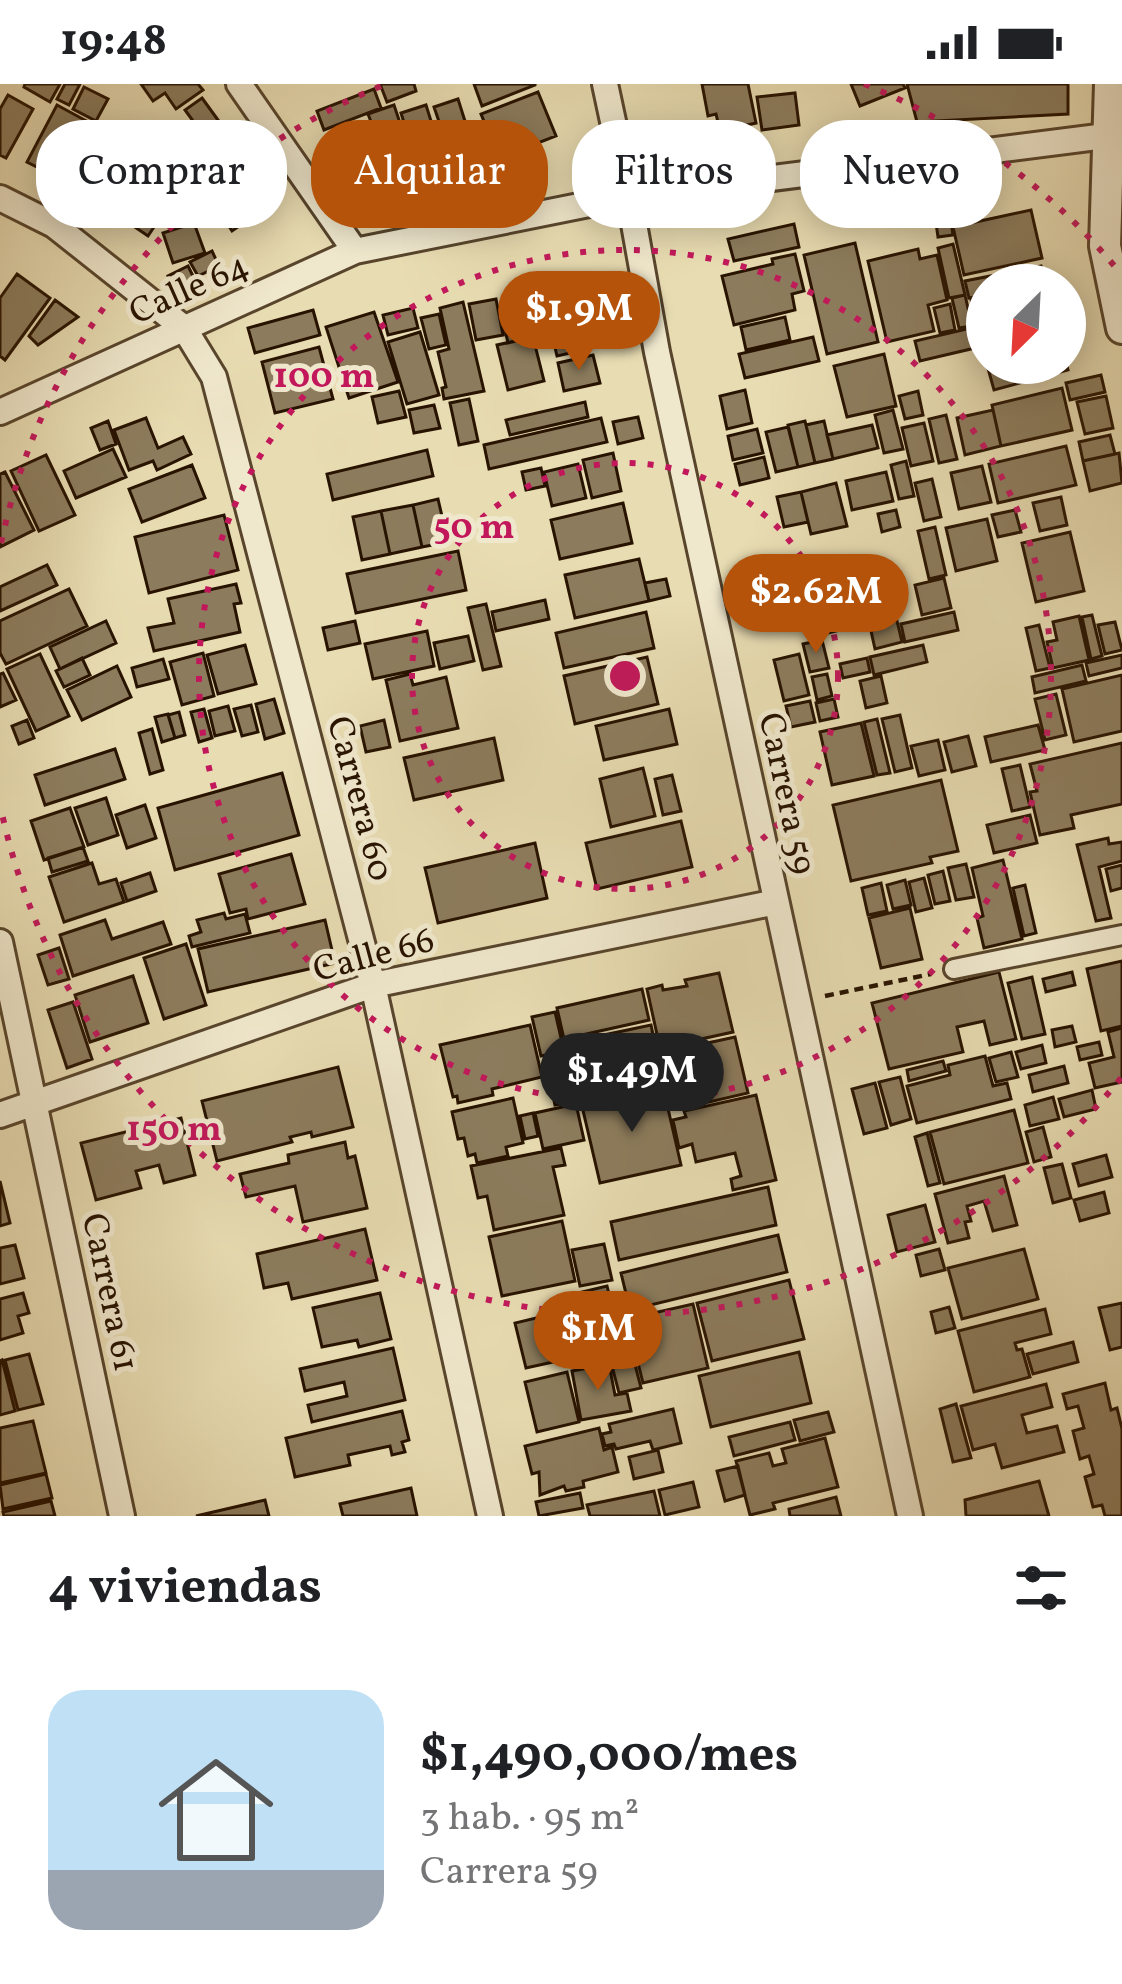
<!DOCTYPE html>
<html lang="es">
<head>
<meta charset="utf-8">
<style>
  :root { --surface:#fff; --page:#f6f6f6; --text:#202124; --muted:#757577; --line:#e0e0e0; --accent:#b45309 }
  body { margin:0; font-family:Vollkorn,serif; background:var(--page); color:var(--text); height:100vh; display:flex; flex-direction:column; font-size:45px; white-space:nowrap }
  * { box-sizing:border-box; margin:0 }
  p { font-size:39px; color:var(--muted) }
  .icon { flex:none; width:66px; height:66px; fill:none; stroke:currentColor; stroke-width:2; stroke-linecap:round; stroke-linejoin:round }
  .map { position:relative; height:1432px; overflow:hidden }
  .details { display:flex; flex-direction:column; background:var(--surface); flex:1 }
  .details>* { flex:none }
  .guide { position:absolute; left:36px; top:36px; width:1050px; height:108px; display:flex; gap:24px }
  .needle { width:78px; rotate:204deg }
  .tools { position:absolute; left:966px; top:180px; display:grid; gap:24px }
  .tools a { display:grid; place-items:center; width:120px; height:120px; border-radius:50%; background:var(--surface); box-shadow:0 6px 30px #0003; font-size:60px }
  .price { position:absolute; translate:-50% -102px; padding:0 27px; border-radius:42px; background:var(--accent); color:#fff; font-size:39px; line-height:78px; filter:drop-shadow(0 3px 6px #0008) }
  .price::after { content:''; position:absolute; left:50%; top:72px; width:36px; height:27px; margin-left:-18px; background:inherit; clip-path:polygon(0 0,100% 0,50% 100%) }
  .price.current { background:#222; color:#fff }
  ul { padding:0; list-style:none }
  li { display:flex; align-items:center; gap:36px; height:300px; padding:0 48px }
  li+li { border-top:3px solid var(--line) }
  li span { display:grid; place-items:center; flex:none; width:336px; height:240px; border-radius:36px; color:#555 }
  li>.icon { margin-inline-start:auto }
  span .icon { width:144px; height:144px; fill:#fffc; stroke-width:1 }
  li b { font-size:51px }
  h2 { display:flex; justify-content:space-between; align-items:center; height:144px; padding:0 48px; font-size:51px }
  .chip { padding:0 42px; border-radius:48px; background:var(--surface); box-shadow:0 6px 30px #0003; font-size:42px; line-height:108px }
  .chip.current { background:var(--accent); color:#fff }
  .status { display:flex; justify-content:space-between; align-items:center; height:84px; padding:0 60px; background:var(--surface); direction:ltr }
  .status svg { height:33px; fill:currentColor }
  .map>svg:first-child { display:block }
  .building { fill:#8c7c5d; stroke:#281300; stroke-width:3 }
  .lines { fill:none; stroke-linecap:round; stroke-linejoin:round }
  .pedestrian-casing { stroke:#58452c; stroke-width:24 }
  .minor-casing { stroke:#58452c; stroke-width:30 }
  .tertiary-casing { stroke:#58452c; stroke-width:36 }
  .path { stroke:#281300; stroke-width:4.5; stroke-dasharray:9 6; stroke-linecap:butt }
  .pedestrian { stroke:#f0e8cd; stroke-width:18 }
  .minor { stroke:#f0e8cd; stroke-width:24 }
  .tertiary { stroke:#f0e8cd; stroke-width:30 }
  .ring { fill:none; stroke:#c2185b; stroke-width:6; stroke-dasharray:6 12 }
  .labels { text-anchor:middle; stroke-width:10; stroke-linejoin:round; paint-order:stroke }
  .street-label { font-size:36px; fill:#281300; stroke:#f0e8cd }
  .centre { fill:#c2185b; stroke:#f0e8cd; stroke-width:6 }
  .ring-label { font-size:36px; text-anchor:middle; font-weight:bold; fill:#c2185b; stroke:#f0e8cd; stroke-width:10; stroke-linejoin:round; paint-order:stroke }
</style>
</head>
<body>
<div class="status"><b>19:48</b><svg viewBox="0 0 49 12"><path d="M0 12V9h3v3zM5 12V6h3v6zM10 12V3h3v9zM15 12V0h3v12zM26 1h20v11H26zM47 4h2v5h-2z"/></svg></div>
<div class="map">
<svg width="1122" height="1432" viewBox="0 0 1122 1432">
  <rect width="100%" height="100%" fill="#e8dcb2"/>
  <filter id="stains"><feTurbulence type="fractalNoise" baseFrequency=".00167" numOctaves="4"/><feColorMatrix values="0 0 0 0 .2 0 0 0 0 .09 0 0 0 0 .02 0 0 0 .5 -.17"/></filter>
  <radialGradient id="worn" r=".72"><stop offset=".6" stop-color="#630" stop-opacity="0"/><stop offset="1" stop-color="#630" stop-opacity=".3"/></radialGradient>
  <path class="building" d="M25 0H60L50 18 24 3Z
    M65 0H80L69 21 57 15Z
    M141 0H198L203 6 176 25 165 9 153 17Z
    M380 0H414L416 7 387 18Z
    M474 0H535V1L482 22Z
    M702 0H748L756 39 720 47 716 30 708 32Z
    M851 0H903L905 4 860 22Z
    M907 0H1068V30L917 38Z
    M84 3 108 15 96 37 73 25Z
    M374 5 381 24 324 46 317 27Z
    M538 8 556 52 499 74 481 30Z
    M795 9 799 41 762 46 757 13Z
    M8 11 33 25 6 74 0 71V25Z
    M202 14 218 36 201 48 185 26Z
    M458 15 470 53 447 61 434 23Z
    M57 21 92 40 63 96 27 78Z
    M394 21 400 39 375 48 368 30Z
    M426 21 431 37 406 45 401 29Z
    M95 43 109 51 80 103 67 96Z
    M436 43 440 62 416 67 412 48Z
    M400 44 411 72 389 81 378 53Z
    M145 50 173 63 164 82 136 69Z
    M216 52 234 79 246 71 263 97 253 103 262 117 248 127 252 133 232 147 184 74Z
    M479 59 485 79 452 89 446 69Z
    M110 64 148 86 123 130 85 108Z
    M157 97 176 110 148 152 129 139Z
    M949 123 953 151 938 153 934 125Z
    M1031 126 1042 174 964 191 953 143Z
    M194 139 205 169 173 179 163 149Z
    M794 140 799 163 734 177 728 155Z
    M855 159 878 258 827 270 804 171Z
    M953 160 965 211 949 214 938 164Z
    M918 165 920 175 937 171 947 216 928 221 934 247 887 258 868 177Z
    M212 167 219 182 198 192 190 178Z
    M795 170 804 207 792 210 795 226 734 241 722 192 773 180 772 175Z
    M188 182 195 196 175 206 168 192Z
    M1041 182 1044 200 987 201V211L969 214 965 197Z
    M17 190 50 214 5 276 0 272V214Z
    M572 197 588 265 557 272 541 204Z
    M965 211 972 242 959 244 952 214Z
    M987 213V247L977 249 971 215Z
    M496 215 503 251 476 256 469 220Z
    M55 216 78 233 38 261 29 252Z
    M463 218 484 307 444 315 442 304 446 303 438 268 449 265 440 224Z
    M525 218 533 253 508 259 500 224Z
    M950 220 955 246 940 249 934 224Z
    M413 224 418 244 388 251 383 231Z
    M313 226 320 251 255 269 248 244Z
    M374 228 398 298 349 314 326 243Z
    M439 230 446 261 429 265 421 234Z
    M785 233 790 256 746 266 741 243Z
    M971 244 975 264 920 277 915 257Z
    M420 248 439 311 407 320 388 258Z
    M533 253 544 297 508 306 497 261Z
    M813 253 819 277 745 294 739 270Z
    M987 254V279H1065V273L1068 286 994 306 980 256Z
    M319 263 333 315 275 329 262 278Z
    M884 270 896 322 847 333 834 282Z
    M593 271 600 299 564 307 558 279Z
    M1101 291 1105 308 1070 316 1066 299Z
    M1062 304 1072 346 1001 362 992 321Z
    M745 306 752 339 727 345 720 312Z
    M399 307 406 333 378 339 372 313Z
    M918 307 923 331 905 335 899 312Z
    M1106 312 1113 344 1085 350 1077 318Z
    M469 315 478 357 459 361 450 319Z
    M585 318 588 333 510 351 506 336Z
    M434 321 440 344 414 349 409 326Z
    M893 326 903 365 884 369 875 331Z
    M993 326 1001 362 965 371 957 334Z
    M946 331 957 375 939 379 929 335Z
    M638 333 643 354 618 360 613 338Z
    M146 334 158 364 183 353 191 370 157 386 153 377 129 386 114 346Z
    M601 334 607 358 489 385 484 361Z
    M108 337 116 360 100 366 91 344Z
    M805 337 815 379 798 383 788 341Z
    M824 337 833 375 815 379 806 341Z
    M924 339 933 377 911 382 902 344Z
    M872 341 878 364 833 375 827 351Z
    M788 343 798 383 776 388 766 348Z
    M757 345 763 369 733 376 728 352Z
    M1110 351 1115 370 1083 377 1079 358Z
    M1066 362 1076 401 998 419 989 380Z
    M113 365 126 393 76 414 64 387Z
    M427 366 433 392 333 416 327 390Z
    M613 369 621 407 592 414 583 376Z
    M1119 369 1122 399 1090 407 1083 377Z
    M46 371 75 431 39 447 11 387Z
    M764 373 769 394 740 401 735 380Z
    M906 377 914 412 899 415 891 381Z
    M578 380 586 414 552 422 544 388Z
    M192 381 205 414 142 438 129 405Z
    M982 382 991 418 959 425 951 389Z
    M541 384 545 402 526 406 522 388Z
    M5 388 34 446 0 463V390Z
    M886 388 893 417 852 426 846 397Z
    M932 395 941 433 924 437 915 399Z
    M836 399 847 442 811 450 801 408Z
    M801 408 808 438 784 443 777 413Z
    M1061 413 1067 441 1040 447 1033 419Z
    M438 415 448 458 422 463 413 421Z
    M623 419 632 459 560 475 551 436Z
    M413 421 422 463 390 470 381 427Z
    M896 426 900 443 882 448 878 430Z
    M1015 426 1021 448 998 453 992 431Z
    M381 427 390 470 362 476 353 433Z
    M224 431 238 486 149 509 135 453Z
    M987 435 997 477 956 487 946 444Z
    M935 443 946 491 929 495 918 447Z
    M1070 448 1084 507 1036 518 1022 459Z
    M458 467 466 506 356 529 347 490Z
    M639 475 649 517 575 534 565 491Z
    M852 476 865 532 851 536 852 543 824 550 809 485Z
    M47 481 57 501 0 527V503Z
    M886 491 902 558 875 565 860 497Z
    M810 492 819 530 811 532 802 493Z
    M944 494 951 524 922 531 915 501Z
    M666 495 670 512 649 517 645 499Z
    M236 500 241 519 234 520 240 548 154 567 148 544 174 539 168 515Z
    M69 505 87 542 6 580 0 569V537Z
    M545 516 549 535 496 547 492 528Z
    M486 520 501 582 483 586 468 524Z
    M646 528 654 564 564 584 556 549Z
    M954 528 958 546 905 558 901 540Z
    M1092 531 1102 572 1091 575 1082 533Z
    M1079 532 1089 576 1053 584 1047 558 1057 556 1053 538Z
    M106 537 116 559 60 585 50 563Z
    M355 537 360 559 328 566 323 544Z
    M1115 538 1122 566 1105 570 1098 541Z
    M1039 541 1050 584 1036 587 1026 544Z
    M427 547 434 582 373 595 365 560Z
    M468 552 474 577 440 585 434 559Z
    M822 556 829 584 810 588 803 560Z
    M245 561 256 600 218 610 207 571Z
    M923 561 927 578 874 591 870 573Z
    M203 569 214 612 182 621 170 578Z
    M40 570 69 632 36 647 7 585Z
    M799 570 809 611 784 617 774 576Z
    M1122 571V584L1089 592 1086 579Z
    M647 573 658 620 575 640 564 592Z
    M82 574 90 591 64 603 56 587Z
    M867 574 870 588 843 594 840 580Z
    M163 575 169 595 137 603 132 584Z
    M1082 581 1086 597 1035 609 1032 593Z
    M117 582 131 613 82 636 67 606Z
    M3 589 16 616 0 623V590Z
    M410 590 413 601 446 593 458 644 400 657 386 596Z
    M827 590 832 612 817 616 812 593Z
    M1122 591V647L1074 658 1062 605Z
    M881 592 887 619 866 624 860 597Z
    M1056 610 1066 651 1045 656 1035 615Z
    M274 615 284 649 265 655 256 620Z
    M834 615 838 633 820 637 816 619Z
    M810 617 815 638 791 643 786 622Z
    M251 621 258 648 242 652 234 625Z
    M228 622 235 647 215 652 209 627Z
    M204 625 212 654 199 658 191 628Z
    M669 625 677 660 604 676 596 642Z
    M179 628 185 651 175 654 168 631Z
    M168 630 175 654 162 658 155 633Z
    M900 631 912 684 895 688 882 635Z
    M877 635 890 689 877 691 864 638Z
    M27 636 34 654 19 660 12 642Z
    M384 636 390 663 366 668 360 642Z
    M861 639 874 692 832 701 820 648Z
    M1038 641 1045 666 991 678 985 653Z
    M152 645 163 686 150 690 139 649Z
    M968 652 976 682 952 688 944 658Z
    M494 654 503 696 414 716 404 674Z
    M938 656 945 686 919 692 911 662Z
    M1122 659V720L1071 731 1074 744 1040 751 1030 708 1037 707 1030 680Z
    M115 665 125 695 45 721 35 691Z
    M1020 681 1030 723 1012 727 1002 685Z
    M643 684 655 732 611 743 600 695Z
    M282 689 299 751 175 786 158 724Z
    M672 691 681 727 663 731 655 695Z
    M941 696 958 767 930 773 932 779 851 797 833 721Z
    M106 714 118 751 88 761 75 724Z
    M145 721 156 754 127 764 116 731Z
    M70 724 84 763 44 776 31 737Z
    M1030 731 1037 759 994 769 987 741Z
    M681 737 692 783 597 805 586 759Z
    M1108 754 1109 760 1122 758V777L1099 783 1111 834 1096 837 1077 761Z
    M535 759 547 814 438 839 425 784Z
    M83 763 88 777 52 788 48 774Z
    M291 770 305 820 248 835 246 825 230 829 219 790Z
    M1003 776 1022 855 984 864 977 834 983 832 972 784Z
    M92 779 99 800 116 795 124 818 64 838 49 793Z
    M966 780 974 813 956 816 948 784Z
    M1122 781V804L1111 807 1106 785Z
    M943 787 950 817 935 820 928 791Z
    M150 789 156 807 127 817 121 799Z
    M924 794 932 824 916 828 909 798Z
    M905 796 911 821 893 825 887 801Z
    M881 799 887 827 868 831 862 804Z
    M1025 801 1036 849 1024 852 1013 804Z
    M910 824 922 875 881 884 869 834Z
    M224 829 226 835 245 830 250 849 192 863 189 852 201 848 197 836Z
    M105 836 112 855 163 838 171 860 73 892 60 851Z
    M325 836 335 879 208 908 198 865Z
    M186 860 206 921 164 935 144 874Z
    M59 864 69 895 48 901 38 871Z
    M1122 877V942L1101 947 1087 885Z
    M999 888 1016 955 990 961 984 937 957 943 963 968 889 985 872 919Z
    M1072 888 1075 901 1046 908 1043 895Z
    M719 889 733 948 660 964 647 905 662 901 663 906 687 902 685 896Z
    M133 892 148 939 90 958 75 911Z
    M1032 893 1045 950 1022 955 1008 899Z
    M642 905 649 936 564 955 557 924Z
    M73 918 92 975 67 984 48 926Z
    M555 928 564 967 541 972 532 933Z
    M530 941 542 993 492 1005 493 1011 458 1019 457 1012 453 1013 440 961Z
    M651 941 663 998 579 1016 566 959Z
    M1072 942 1076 958 1055 963 1052 946Z
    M1122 944V998L1095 1004 1089 979 1114 973 1108 948Z
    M735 953 748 1009 679 1025 666 968Z
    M1099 958 1102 971 1080 976 1077 963Z
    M1042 961 1046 979 1021 985 1016 968Z
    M1011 968 1018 993 996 998 989 974Z
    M567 972 577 1017 555 1021 545 977Z
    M985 972 993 1002 1007 999 1011 1015 917 1039 907 1002 950 991 948 981Z
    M943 977 946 987 909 997 907 986Z
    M1064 982 1068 999 1033 1008 1029 991Z
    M338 983 353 1043 312 1053 311 1048 290 1053 292 1058 217 1077 202 1017Z
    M900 993 911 1035 891 1041 879 998Z
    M875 999 887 1044 864 1050 852 1005Z
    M663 1003 681 1081 600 1099 582 1022Z
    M1092 1006 1096 1025 1064 1033 1059 1015Z
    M756 1011 776 1096 733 1106 731 1095 741 1092 735 1069 696 1078 692 1060 679 1064 673 1036 686 1033 684 1027Z
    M1053 1013 1059 1035 1030 1042 1025 1021Z
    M513 1014 523 1059 506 1063 508 1072 477 1079 475 1070 468 1072 464 1054 458 1055 452 1028Z
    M576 1020 584 1056 543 1065 535 1029Z
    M1014 1026 1028 1079 944 1100 930 1048Z
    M533 1029 538 1052 525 1055 520 1032Z
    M181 1034 195 1091 164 1099 159 1081 136 1087 141 1104 96 1116 81 1059Z
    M1043 1043 1051 1073 1034 1078 1026 1048Z
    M927 1049 940 1099 928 1102 915 1053Z
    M345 1058 348 1074 355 1072 367 1124 303 1138 295 1102 246 1113 240 1090 289 1079 288 1071Z
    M561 1064 565 1081 553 1083 564 1131 494 1146 487 1112 478 1114 471 1082Z
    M1106 1071 1112 1093 1079 1102 1073 1080Z
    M1062 1080 1071 1114 1053 1119 1044 1084Z
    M1004 1092 1017 1141 993 1147 984 1117 967 1122 971 1137 965 1138 969 1154 948 1159 935 1110Z
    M0 1097 10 1139 0 1142Z
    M768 1103 776 1141 619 1176 611 1138Z
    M1104 1108 1109 1129 1080 1137 1074 1116Z
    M925 1121 935 1158 897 1168 888 1131Z
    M562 1137 575 1197 502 1212 489 1153Z
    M365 1145 377 1196 292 1215 288 1199 264 1204 257 1170Z
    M778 1151 787 1188 630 1226 621 1189Z
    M604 1160 612 1196 580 1202 572 1166Z
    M15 1161 24 1194 0 1200V1164Z
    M939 1165 945 1186 921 1192 916 1171Z
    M1024 1165 1038 1215 962 1235 948 1184Z
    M789 1196 804 1255 712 1277 697 1219Z
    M607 1202 622 1262 576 1273 561 1213Z
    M23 1209 29 1229 18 1232 23 1249 0 1256V1215Z
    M380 1209 391 1255 359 1263 357 1256 322 1263 313 1224Z
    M1122 1219V1263L1110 1266 1099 1224Z
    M693 1220 708 1284 643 1299 627 1235Z
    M949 1223 955 1244 936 1249 931 1228Z
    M1045 1225 1051 1250 1015 1259 1017 1266 1022 1265 1030 1293 974 1308 958 1247Z
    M561 1228 571 1274 526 1284 515 1239Z
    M1073 1258 1078 1278 1033 1290 1027 1270Z
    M393 1264 405 1316 312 1338 308 1321 347 1312 344 1298 305 1307 300 1285Z
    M799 1268 811 1319 711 1343 699 1292Z
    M632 1269 641 1304 619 1309 610 1274Z
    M29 1270 43 1320 18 1326 5 1276Z
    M2 1276 15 1327 0 1331V1277Z
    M609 1280 615 1311 627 1309 631 1327 581 1336 572 1287Z
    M567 1288 579 1338 537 1348 525 1298Z
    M1105 1299 1111 1326 1117 1324 1122 1345V1432H1105L1102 1421 1093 1423 1085 1393 1094 1390 1089 1372 1080 1375 1073 1347 1084 1344 1078 1322 1067 1325 1063 1310Z
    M1046 1300 1052 1323 1022 1331 1027 1349 1057 1342 1064 1368 1002 1384 995 1360 973 1366 961 1322Z
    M956 1320 971 1374 953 1378 940 1325Z
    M673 1325 681 1359 653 1366 650 1357 616 1365 614 1360 605 1362 602 1350 611 1348 609 1340Z
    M402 1327 409 1356 402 1358 405 1368 392 1371 390 1362 348 1371 350 1381 295 1393 286 1354Z
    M828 1328 834 1348 800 1357 794 1336Z
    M33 1337 46 1389 0 1399V1344Z
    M790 1338 795 1356 734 1372 729 1353Z
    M599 1344 604 1366 612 1363 618 1388 583 1397 584 1403 566 1407 564 1402 540 1411 539 1388 532 1390 525 1362Z
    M825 1354 838 1403 773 1419 775 1425 750 1431 736 1377 769 1369 773 1382 786 1379 782 1365Z
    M658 1366 663 1388 634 1395 629 1373Z
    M738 1382 745 1411 725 1417 717 1387Z
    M46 1390 52 1414 3 1425 0 1401Z
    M1039 1397 1049 1432H966L965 1416Z
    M693 1398 699 1423 665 1431 659 1406Z
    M411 1404 417 1432H343L340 1420Z
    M654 1407 660 1432H590L587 1421Z
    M580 1409 583 1424 539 1432 536 1418Z
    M836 1413 841 1432H790L789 1425Z
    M265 1416 269 1432H196Z
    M51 1417 55 1432H4L3 1428Z"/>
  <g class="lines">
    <defs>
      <path id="pedestrian" d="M954 885 1122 851"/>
      <path id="minor" d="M239 0 355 167
        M605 0 629 112 657 268 910 1432
        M0 114 54 141 184 244 214 293 373 901 490 1432
        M0 328 355 167 629 112 1122 50
        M0 858 122 1432
        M0 1031 373 901 776 818"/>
      <path id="tertiary" d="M1110 0 1105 162 1122 244"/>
    </defs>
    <use href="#pedestrian" class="pedestrian-casing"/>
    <use href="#minor" class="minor-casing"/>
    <use href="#tertiary" class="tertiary-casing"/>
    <path class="path" d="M825 912 931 890"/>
    <use href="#pedestrian" class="pedestrian"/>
    <use href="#minor" class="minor"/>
    <use href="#tertiary" class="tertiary"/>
  </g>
  <g class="ring">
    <circle cx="625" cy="592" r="213"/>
    <circle cx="625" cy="592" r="426"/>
    <path d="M1121 994A638 638 0 0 1 1 725M1 459A638 638 0 0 1 386 0M864 0A638 638 0 0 1 1121 190"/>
  </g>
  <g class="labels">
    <g class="street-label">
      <text transform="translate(188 203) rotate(-24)" y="13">Calle 64</text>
      <text transform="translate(789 709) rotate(78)" y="13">Carrera 59</text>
      <text transform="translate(362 714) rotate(75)" y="13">Carrera 60</text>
      <text transform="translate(373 869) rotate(-15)" y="13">Calle 66</text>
      <text transform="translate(112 1208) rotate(78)" y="13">Carrera 61</text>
    </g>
  </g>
  <circle cx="625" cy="592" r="18" class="centre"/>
  <g class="ring-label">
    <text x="324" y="303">100 m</text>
    <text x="474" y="454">50 m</text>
    <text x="174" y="1056">150 m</text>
  </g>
  <rect width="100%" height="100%" filter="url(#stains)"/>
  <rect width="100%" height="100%" fill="url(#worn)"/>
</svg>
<div class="tools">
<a><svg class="needle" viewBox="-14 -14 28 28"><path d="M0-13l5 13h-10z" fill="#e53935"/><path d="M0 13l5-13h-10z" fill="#757577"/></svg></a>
</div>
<b class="price" style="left:579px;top:289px">$1.9M</b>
<b class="price" style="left:816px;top:572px">$2.62M</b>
<b class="price current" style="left:632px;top:1051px">$1.49M</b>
<b class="price" style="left:598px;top:1309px">$1M</b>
<div class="guide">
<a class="chip">Comprar</a>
<a class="chip current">Alquilar</a>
<a class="chip">Filtros</a>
<a class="chip">Nuevo</a>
</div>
</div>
<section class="details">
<h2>4 viviendas<svg class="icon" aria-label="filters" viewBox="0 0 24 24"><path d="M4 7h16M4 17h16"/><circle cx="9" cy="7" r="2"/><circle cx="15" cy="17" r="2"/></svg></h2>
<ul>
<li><span style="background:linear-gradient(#bfe0f5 75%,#9aa5b1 0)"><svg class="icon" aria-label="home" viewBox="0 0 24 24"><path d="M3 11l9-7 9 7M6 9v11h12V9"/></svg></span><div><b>$1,490,000/mes</b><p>3 hab. · 95 m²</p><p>Carrera 59</p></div></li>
</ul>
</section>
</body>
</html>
